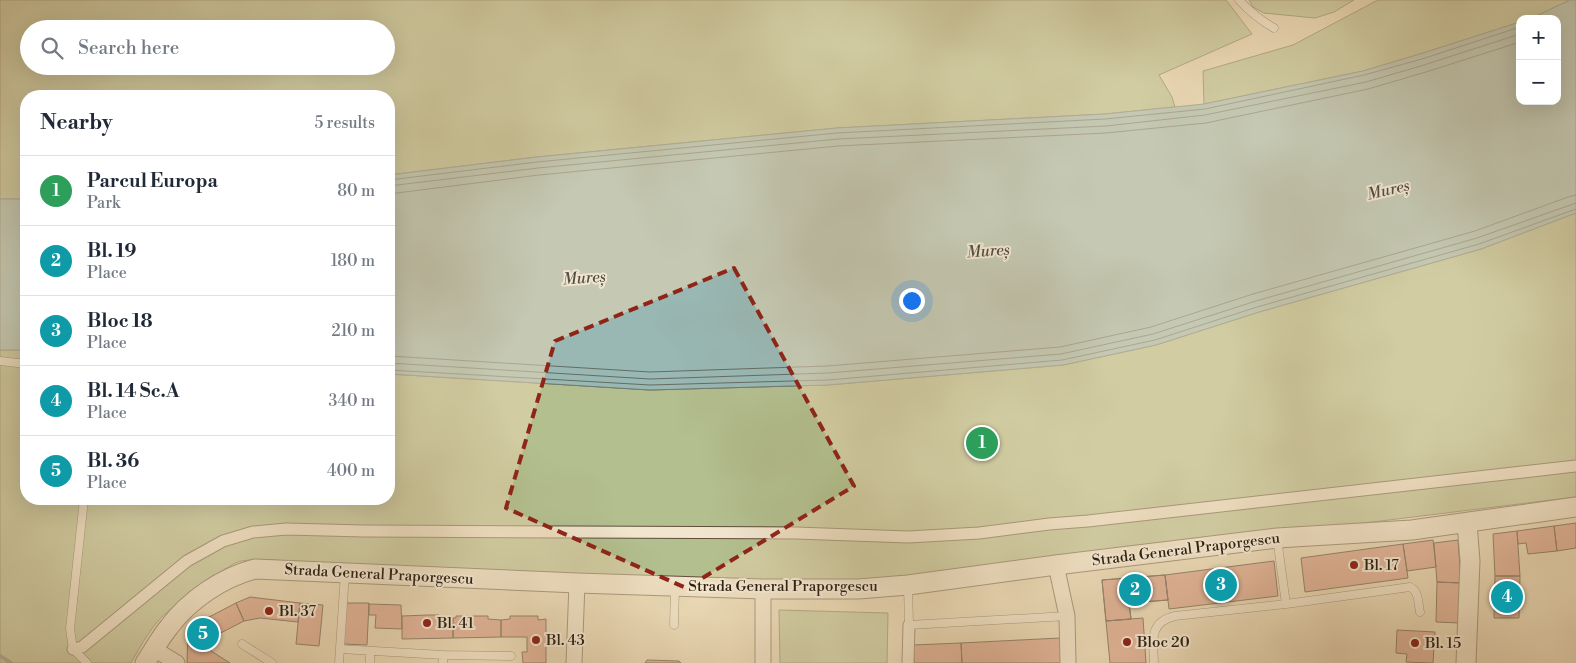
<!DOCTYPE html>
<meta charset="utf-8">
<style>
body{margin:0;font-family:"Libre Bodoni",serif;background:#f6f6f7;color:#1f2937}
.controls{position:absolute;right:15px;top:15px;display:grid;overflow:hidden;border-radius:10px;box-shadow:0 5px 20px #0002}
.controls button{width:45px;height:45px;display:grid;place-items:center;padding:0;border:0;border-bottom:1px solid #e0e1e3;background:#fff;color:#1f2937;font:25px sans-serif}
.you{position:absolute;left:911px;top:300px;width:18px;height:18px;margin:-12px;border:4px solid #fff;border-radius:50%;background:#1a73e8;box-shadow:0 0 0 8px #1a73e833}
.badge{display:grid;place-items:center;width:32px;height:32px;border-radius:50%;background:#7c3aed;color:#fff;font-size:16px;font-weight:700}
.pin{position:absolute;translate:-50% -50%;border:2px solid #fff;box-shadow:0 1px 5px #0006}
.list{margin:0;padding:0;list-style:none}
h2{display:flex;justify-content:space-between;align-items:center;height:65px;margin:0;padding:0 20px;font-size:21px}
h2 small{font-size:16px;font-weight:400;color:#747a83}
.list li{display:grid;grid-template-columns:32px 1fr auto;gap:15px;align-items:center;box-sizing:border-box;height:70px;padding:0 20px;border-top:1px solid #e0e1e3}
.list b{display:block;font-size:19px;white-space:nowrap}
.list p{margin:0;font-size:16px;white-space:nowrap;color:#747a83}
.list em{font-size:16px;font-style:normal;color:#747a83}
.icon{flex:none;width:28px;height:28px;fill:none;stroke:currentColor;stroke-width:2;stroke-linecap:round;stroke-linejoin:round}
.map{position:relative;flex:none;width:1576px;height:663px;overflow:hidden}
.search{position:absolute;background:#fff;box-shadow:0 5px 20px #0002;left:20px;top:20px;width:375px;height:55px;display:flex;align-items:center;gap:12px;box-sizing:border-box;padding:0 18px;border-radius:28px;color:#747a83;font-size:19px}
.panel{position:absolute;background:#fff;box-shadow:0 5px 20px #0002;left:20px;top:90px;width:375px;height:415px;border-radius:20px}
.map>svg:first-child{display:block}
.green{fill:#b3bf8f;stroke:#727050;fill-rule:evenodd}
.water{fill:#99b8b4;stroke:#6f7b73}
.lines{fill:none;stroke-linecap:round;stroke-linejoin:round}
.shore{stroke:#646c63;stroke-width:1}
.stream{stroke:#6f7b73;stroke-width:4}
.building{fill:#d58b76;stroke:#302012}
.service-casing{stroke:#5e4e3a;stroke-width:9}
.pedestrian-casing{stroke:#5e4e3a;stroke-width:13}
.minor-casing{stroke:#5e4e3a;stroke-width:17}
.tertiary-casing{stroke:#5e4e3a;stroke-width:21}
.service{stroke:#f1e5ce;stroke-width:8}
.pedestrian{stroke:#f1e5ce;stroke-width:11}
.minor{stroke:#f1e5ce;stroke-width:15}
.tertiary{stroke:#f1e5ce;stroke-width:19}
.marked{fill:none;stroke:#8f2418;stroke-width:4;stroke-dasharray:10 6;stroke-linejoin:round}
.poi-dot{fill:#8f2418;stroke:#f1e5ce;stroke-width:2}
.labels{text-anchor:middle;stroke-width:4;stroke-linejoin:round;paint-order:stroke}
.street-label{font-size:15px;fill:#302012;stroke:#f1e5ce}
.poi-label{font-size:15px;fill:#302012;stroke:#f1e5ce;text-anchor:start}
.water-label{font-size:16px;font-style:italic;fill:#504e43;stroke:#f1e5ce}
</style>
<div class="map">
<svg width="1576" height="663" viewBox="0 0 1576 663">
<rect width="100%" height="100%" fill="#e9d7b3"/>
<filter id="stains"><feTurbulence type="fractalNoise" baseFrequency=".004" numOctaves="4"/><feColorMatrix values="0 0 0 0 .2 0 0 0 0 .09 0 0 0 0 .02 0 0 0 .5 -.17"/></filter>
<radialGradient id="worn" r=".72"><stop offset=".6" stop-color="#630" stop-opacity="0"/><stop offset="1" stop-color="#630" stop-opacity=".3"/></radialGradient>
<path class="green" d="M0,0H1226L1252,34L1159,75L1172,97L1175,107L1105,114L837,128L537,157L389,175V96H26V199H0ZM29,29H386V66H29Z
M1249,0H1354L1334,12L1315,18L1264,13L1253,7Z
M1378,0H1570L1530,19H1520V22L1420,54L1363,71L1204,104L1203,71L1293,45Z
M1576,213V497L892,581L845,585L325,565C302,563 263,557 241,561C228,563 167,610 158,621C147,634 139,649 131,663H0V350H26V499H389V374L650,390L828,385L1063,365L1156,345L1259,312L1481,249Z
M779,610L888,613L887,663H780Z"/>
<path class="water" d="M1570,0H1576V213L1481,249L1259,312L1156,345L1063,365L828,385L650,390L389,374V175L537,157L837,128L1105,114L1204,104L1363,71L1420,54L1520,22V101H1557V19H1530Z
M0,199H26V350H0Z"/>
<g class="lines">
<path class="shore" d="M389,180L537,162L837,133L1105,119L1205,109L1364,75L1422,59L1520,27
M389,186L538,168L838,139L1106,126L1205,115L1366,82L1424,65L1520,34
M389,194L539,175L838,146L1106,133L1206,123L1368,89L1426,72L1520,42
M389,356L650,372L827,366L1060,347L1151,327L1253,294L1475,231L1568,197L1576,195
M389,363L650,379L828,373L1061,354L1153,334L1256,301L1477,238L1576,203
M389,370L650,385L828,380L1062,360L1155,340L1257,307L1479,244L1576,209"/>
<path class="stream" d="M0,656L11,663"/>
</g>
<path class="building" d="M1576,523V548L1557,551L1554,526Z
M1554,526L1557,551L1528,554L1526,543L1518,544L1517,531Z
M1517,531L1520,576H1495L1493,534Z
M1433,540L1436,567L1407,571L1403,544Z
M1458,540L1461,583L1437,582L1434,543Z
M1403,544L1408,578L1305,592L1301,558Z
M1274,561L1278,596L1169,609L1165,575Z
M1165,575L1168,600L1129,603L1131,619L1106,621L1102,580Z
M1165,575L1168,600L1129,603L1131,619L1106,621L1102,580Z
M1495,576H1520L1519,618H1494Z
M1437,582L1461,583L1460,623L1436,622Z
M250,597L300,603L298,622L260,618L244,621L236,603Z
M236,603L244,621L205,641L211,651L230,663H187L188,628Z
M300,603L323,605L319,646L296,644Z
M345,603H369L367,645L343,644Z
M369,604L401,605L402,629L375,628L376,615H369Z
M428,615H439V618H453V638L402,639V616Z
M456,616H488V619L501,620V637L453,638V618H456Z
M510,616H538V620L546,619V663H523L522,652H527V637H501V620L510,619Z
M1143,618L1146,663H1110L1106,621Z
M1397,630L1435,632L1433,663L1406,662L1407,654L1396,653Z
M1060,638L1061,663H962L961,643Z
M961,643L962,663H914L913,645Z
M647,660L679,661L681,663H645Z"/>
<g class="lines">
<g class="service-casing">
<path id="service" d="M1239,0C1250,12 1260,20 1274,28
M0,361L26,364
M84,499L70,629L73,649L87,663
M1277,538L1286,604
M908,585L909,625L1067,616
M674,625L675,587
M242,644L272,663
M340,649L443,655V663
M443,655L511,656
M339,663L345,573
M370,663V652
M1154,663C1153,640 1149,622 1175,616L1286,604L1410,587C1419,591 1418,603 1420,612"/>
</g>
<g class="pedestrian-casing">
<path id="pedestrian" d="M73,649L82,647L187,561L223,541L253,532L286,529L365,531L796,533L908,537L979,533L1049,524L1088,521L1576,466
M908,663L909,625"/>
</g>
<g class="minor-casing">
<path id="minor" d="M1056,565L1067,616L1068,663
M154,649L177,663
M574,663L577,583
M763,663V589"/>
</g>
<g class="tertiary-casing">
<path id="tertiary" d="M145,663C153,651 160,638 169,627C190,599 222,578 255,569L577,583L763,589H858L908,585L1056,565L1277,538L1412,530L1576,507
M1466,663L1470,561L1467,523"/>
</g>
<use href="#service" class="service"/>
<use href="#pedestrian" class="pedestrian"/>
<use href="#minor" class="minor"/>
<use href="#tertiary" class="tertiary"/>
</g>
<path d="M0 0H1576V663H0ZM734,268L854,486L686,588L506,508L555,341Z" fill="#e9d7b3" fill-opacity=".55" fill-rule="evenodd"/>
<path class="marked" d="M734,268L854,486L686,588L506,508L555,341Z"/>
<g class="poi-dot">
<circle cx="1354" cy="565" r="5"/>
<circle cx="269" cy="611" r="5"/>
<circle cx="427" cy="623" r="5"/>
<circle cx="536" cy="640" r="5"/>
<circle cx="1127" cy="642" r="5"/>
<circle cx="1415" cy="643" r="5"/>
</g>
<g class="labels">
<g class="street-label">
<text transform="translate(1186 549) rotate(-7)" y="5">Strada General Praporgescu</text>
<text transform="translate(379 574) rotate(3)" y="5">Strada General Praporgescu</text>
<text x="783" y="591">Strada General Praporgescu</text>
</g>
<g class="poi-label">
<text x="1364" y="570">Bl. 17</text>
<text x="279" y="616">Bl. 37</text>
<text x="437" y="628">Bl. 41</text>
<text x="546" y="645">Bl. 43</text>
<text x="1137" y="647">Bloc 20</text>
<text x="1425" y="648">Bl. 15</text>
</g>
<g class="water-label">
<text transform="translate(1388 189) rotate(-13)" y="6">Mureș</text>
<text transform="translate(988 250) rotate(-4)" y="6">Mureș</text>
<text transform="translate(584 277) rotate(-4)" y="6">Mureș</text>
</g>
</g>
<rect width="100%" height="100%" filter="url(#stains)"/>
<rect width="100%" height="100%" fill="url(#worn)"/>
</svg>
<div class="controls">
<button>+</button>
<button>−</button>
</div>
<div class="you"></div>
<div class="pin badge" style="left:982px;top:443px;background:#2e9e5b">1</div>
<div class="pin badge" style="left:1135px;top:590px;background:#0f9aa8">2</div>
<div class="pin badge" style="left:1221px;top:585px;background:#0f9aa8">3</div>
<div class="pin badge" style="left:1507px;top:597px;background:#0f9aa8">4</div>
<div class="pin badge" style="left:203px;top:634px;background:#0f9aa8">5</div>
<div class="search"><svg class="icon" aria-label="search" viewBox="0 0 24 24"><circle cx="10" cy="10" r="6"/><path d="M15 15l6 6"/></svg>Search here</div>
<section class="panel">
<h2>Nearby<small>5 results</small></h2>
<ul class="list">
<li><span class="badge" style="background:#2e9e5b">1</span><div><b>Parcul Europa</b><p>Park</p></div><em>80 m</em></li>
<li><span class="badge" style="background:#0f9aa8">2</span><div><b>Bl. 19</b><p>Place</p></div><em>180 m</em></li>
<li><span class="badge" style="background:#0f9aa8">3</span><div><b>Bloc 18</b><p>Place</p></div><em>210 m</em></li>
<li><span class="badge" style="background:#0f9aa8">4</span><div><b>Bl. 14 Sc.A</b><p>Place</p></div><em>340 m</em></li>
<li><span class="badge" style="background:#0f9aa8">5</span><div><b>Bl. 36</b><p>Place</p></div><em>400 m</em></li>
</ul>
</section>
</div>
